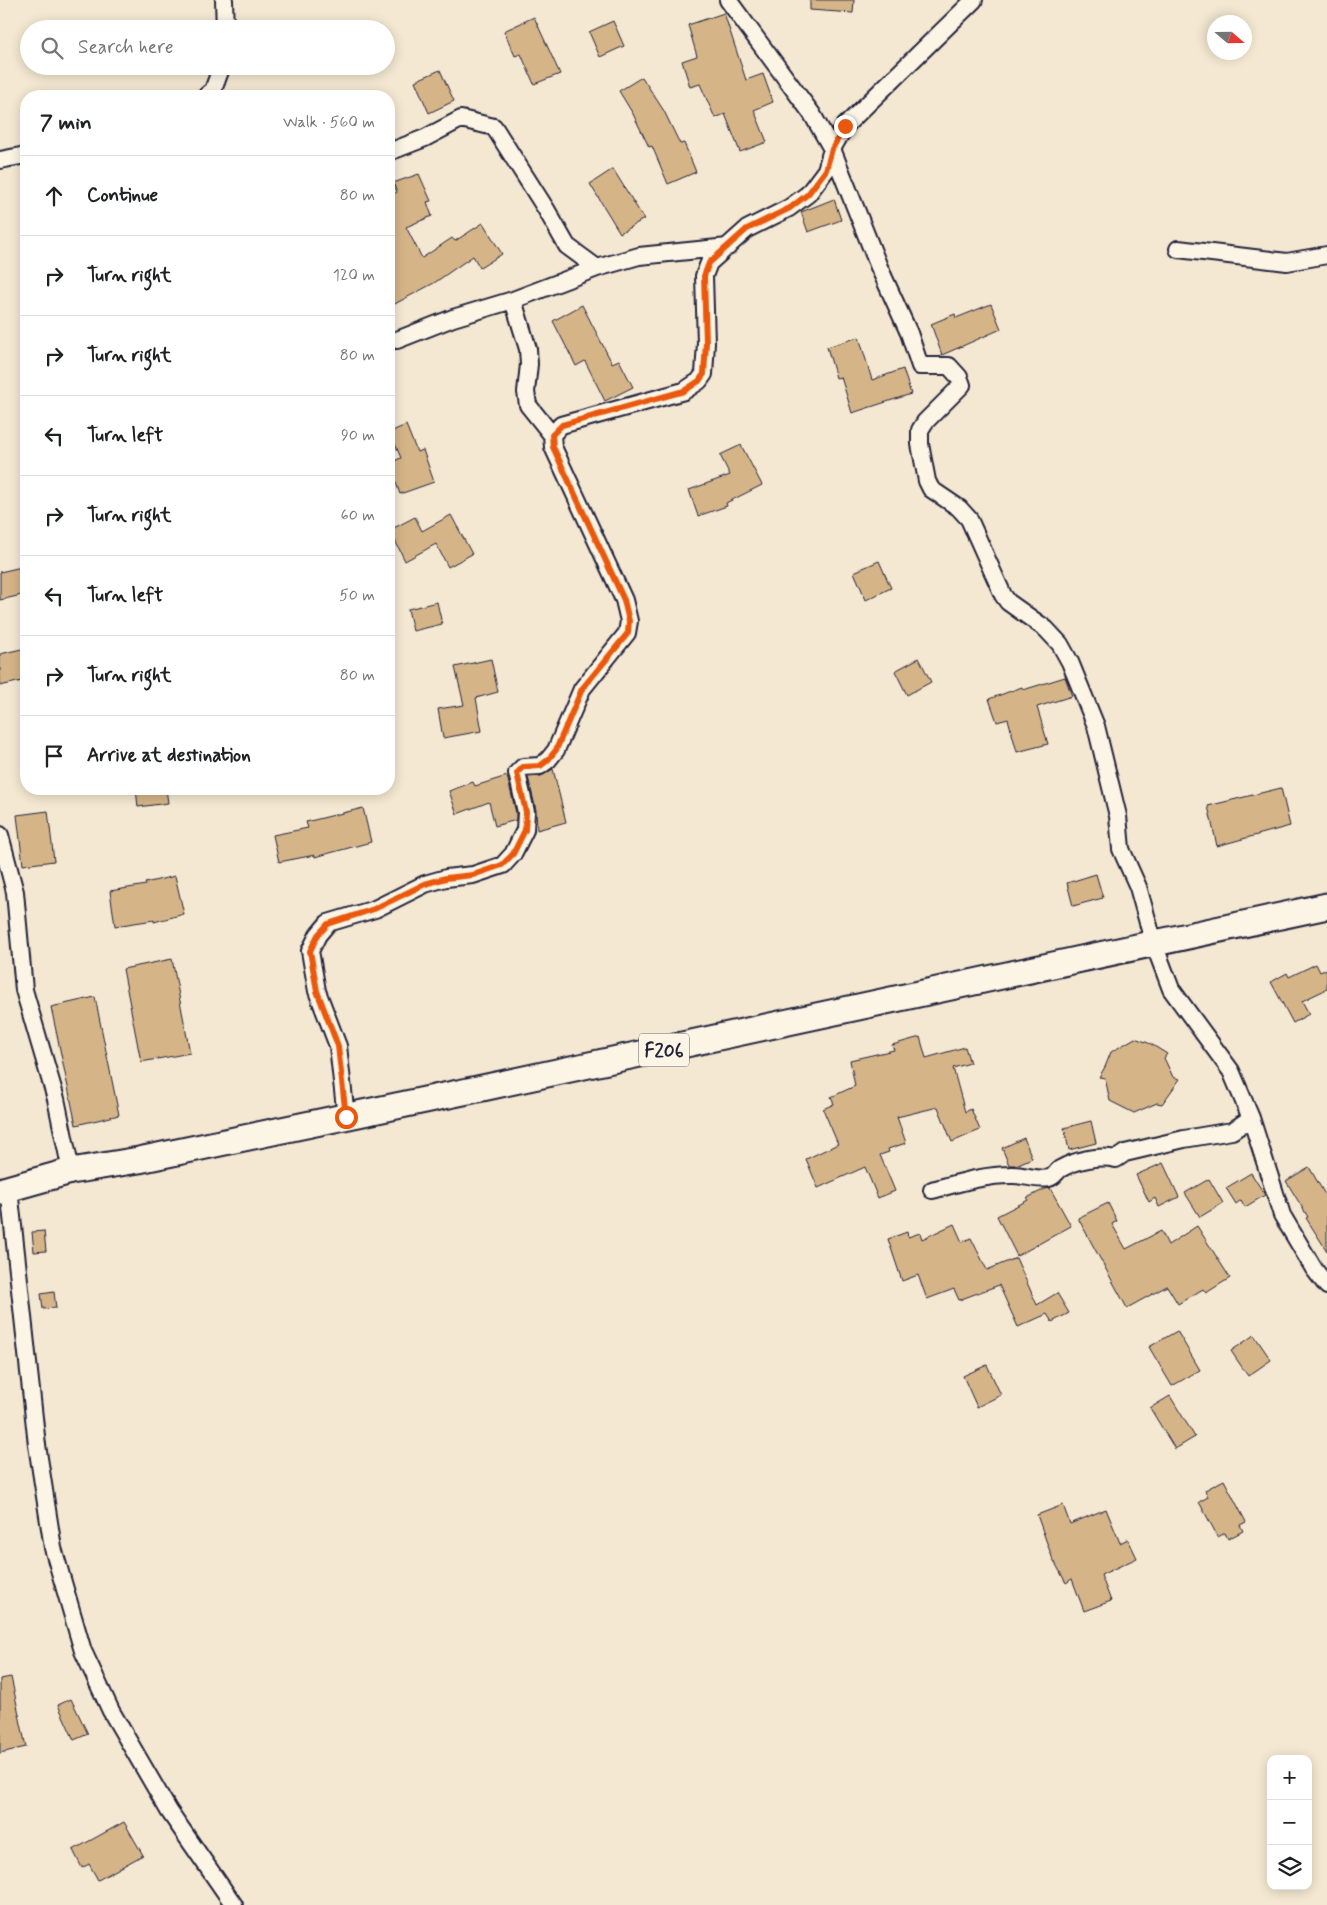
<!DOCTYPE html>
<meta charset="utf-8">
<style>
body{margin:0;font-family:Mynerve,sans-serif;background:#f2f2f2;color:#202124}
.controls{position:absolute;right:15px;bottom:15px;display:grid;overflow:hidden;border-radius:10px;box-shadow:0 2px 12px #0003}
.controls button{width:45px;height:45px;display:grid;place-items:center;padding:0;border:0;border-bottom:1px solid #e0e0e0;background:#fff;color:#202124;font:25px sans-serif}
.compass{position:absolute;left:1207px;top:15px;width:45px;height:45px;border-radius:50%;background:#fff;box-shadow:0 2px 12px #0003;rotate:110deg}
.stop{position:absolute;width:15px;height:15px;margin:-11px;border:4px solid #ea580c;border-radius:50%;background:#fff}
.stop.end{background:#ea580c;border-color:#fff;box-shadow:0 1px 5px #0008}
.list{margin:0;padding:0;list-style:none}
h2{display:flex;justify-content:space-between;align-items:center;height:65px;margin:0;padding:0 20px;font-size:21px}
h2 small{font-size:16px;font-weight:400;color:#757577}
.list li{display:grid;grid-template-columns:32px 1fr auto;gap:15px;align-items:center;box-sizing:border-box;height:80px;padding:0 20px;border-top:1px solid #e0e0e0}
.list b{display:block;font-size:19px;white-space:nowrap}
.list em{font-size:16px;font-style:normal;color:#757577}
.icon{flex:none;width:28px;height:28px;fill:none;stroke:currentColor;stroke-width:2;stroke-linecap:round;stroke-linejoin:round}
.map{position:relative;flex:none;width:1327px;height:1905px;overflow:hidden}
.search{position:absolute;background:#fff;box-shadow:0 2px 12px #0003;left:20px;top:20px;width:375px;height:55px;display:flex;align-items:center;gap:12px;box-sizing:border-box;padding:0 18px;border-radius:28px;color:#757577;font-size:19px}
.panel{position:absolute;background:#fff;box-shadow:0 2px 12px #0003;left:20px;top:90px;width:375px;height:705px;border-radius:20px}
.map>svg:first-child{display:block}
.building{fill:#d5b488;stroke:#22223b}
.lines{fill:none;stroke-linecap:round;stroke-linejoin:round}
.street-casing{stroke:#22223b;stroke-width:20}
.primary-casing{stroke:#22223b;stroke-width:29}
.street{stroke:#fcf5e5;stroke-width:16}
.primary{stroke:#fcf5e5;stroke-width:25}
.route{stroke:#ea580c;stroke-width:6}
.labels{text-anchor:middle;stroke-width:4.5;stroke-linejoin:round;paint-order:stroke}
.shield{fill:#fcf5e5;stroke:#63616e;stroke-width:1}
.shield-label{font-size:19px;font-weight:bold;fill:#22223b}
</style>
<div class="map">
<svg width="1327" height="1905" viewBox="0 0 1327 1905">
<rect width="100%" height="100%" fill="#f4e8d2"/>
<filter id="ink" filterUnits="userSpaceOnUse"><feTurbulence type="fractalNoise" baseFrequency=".02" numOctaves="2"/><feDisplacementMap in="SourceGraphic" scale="10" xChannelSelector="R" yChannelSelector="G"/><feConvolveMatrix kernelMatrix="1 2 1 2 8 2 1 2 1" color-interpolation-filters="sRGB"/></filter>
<g filter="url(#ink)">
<path class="building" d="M810,0H854L853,13L810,10Z
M724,13L746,80L763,74L773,102L754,110L767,142L740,152L725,114L715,118L700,84L690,87L682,61L697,56L688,25Z
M534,17L560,74L534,84L521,54L515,56L504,31Z
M613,21L624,46L600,57L589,32Z
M440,70L454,101L429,113L415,81Z
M642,77L664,111L680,144L684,143L696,172L668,184L652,146L649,147L633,114L619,91Z
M613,169L644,219L620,233L590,184Z
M419,174L431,201L427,202L432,216L406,227L422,258L452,238L455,241L483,223L502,254L480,268L473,256L434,283L389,307V197L397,192L393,183Z
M834,199L841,220L808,232L801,212Z
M991,304L1001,329L942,355L931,324L955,314L956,318Z
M582,305L612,363L619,360L633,387L605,401L585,361L576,366L553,321Z
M859,337L872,380L903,369L911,394L852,413L841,377L836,378L827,347Z
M406,425L417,452L423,450L434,482L400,494L389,463L401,458L390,432Z
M741,445L762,485L726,503L727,506L698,516L689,490L730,475L720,455Z
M451,515L472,554L448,567L436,544L405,561L390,530L415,517L422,531Z
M879,561L891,588L866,600L854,572Z
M26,566V594L0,600V572Z
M437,602L442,624L413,631L408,609Z
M26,648V680L0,686V654Z
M919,658L931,682L907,695L895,671Z
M491,659L498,692L476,698L482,731L443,738L438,709L464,705L455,667Z
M1065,677L1072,696L1037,707L1048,744L1017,752L1008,719L997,722L989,699L1022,687L1023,690Z
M553,769L566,822L537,830L536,810L528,777L541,776Z
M507,776L516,813V820L495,826L489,802L457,814L449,791L473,782L475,786Z
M1281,788L1290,826L1217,846L1208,806Z
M136,789H166L168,803L138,807Z
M363,808L371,842L315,857V855L279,862L273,835L308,828L306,822Z
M48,811L54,861L23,865L17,815Z
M1096,874L1103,898L1073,906L1067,883Z
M175,876L184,914L154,922V920L115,926L110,891L146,885L145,883Z
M172,959L190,1053L141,1062L123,969Z
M1316,964L1320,972L1327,969V989L1302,1001L1309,1014L1293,1023L1271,982L1287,973L1289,977Z
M95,997L119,1115L76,1125L51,1007Z
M920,1037L926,1058L965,1047L970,1063L953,1068L965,1112L971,1109L980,1130L952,1142L938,1107L897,1117L906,1143L888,1149L889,1152L880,1155L895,1191L878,1198L865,1167L818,1188L806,1159L838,1144L823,1109L834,1104L831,1097L855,1086L850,1060L894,1050L892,1045Z
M1135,1038L1151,1044L1167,1054L1164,1058L1173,1077L1180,1079L1162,1104L1157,1103L1134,1113L1110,1101L1105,1078L1099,1077L1105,1067L1111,1052Z
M1091,1121L1096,1143L1069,1150L1064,1128Z
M1024,1138L1032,1158L1016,1165H1009L1002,1148Z
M1163,1163L1179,1197L1159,1207L1155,1198L1149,1202L1136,1175Z
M1309,1167L1327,1198V1251L1306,1218L1308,1217L1286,1181Z
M1251,1173L1265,1195L1245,1207L1241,1200L1236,1204L1226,1188Z
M1209,1179L1223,1203L1200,1217L1185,1193Z
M1050,1188L1071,1226L1017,1256L997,1216L1028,1200L1027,1198L1045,1189Z
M1108,1203L1117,1221L1112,1224L1126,1249L1161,1231L1168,1245L1197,1226L1230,1278L1206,1293L1203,1289L1178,1304L1167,1286L1127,1308L1078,1218Z
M954,1224L962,1242L971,1238L987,1270L1016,1258L1037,1305L1057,1293L1069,1313L1052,1322L1047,1314L1018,1327L999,1285L959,1300L954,1289L927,1299L918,1275L902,1281L888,1239L907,1232L908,1237L920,1233L922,1239Z
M44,1231L46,1251L34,1252L32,1232Z
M54,1292L56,1308L43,1309L41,1294Z
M1177,1331L1200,1370L1172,1386L1149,1347Z
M1254,1335L1271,1360L1248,1376L1231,1351Z
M987,1365L1001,1395L977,1407L963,1376Z
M1170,1396L1195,1437L1175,1449L1150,1408Z
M1224,1480L1246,1522L1240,1525L1243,1531L1228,1539L1225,1533L1218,1537L1199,1502L1208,1497L1205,1490Z
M1063,1505L1070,1524L1106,1509L1120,1543L1128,1539L1137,1558L1101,1575L1111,1601L1084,1611L1072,1579L1066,1583L1052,1557L1037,1515Z
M11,1677L26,1747L0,1753V1679Z
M71,1699L88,1734L74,1740L58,1705Z
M124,1822L143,1855L98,1880L89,1864L82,1868L73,1850Z"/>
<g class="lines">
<g class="street-casing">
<path id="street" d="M224,0L225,29
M728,0L812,114L832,149L879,267L909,333L920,366H949L959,377L962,385L925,422L920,430V444L927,481L931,489L959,508L969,519L1003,595L1008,602L1046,629L1060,644L1070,662L1096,726L1118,816L1121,849L1138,887L1154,944L1171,989L1231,1071L1251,1118L1282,1215L1314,1269L1327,1286
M206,96L213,90L222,66
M389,152L425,138L461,119L494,127L546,209L567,246L597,268L639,256L728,247
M0,160L26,155
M1178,249L1287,262L1327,255
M397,340L453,318L513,300
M552,435L561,425L684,391L699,381L704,374L706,343L704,276L709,263L747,229L789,208L808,194L826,170L832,149L845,126L974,0
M0,835L15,892L24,990L56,1099L71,1171
M346,1117L338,1046L317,991L310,951L318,935L328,923L375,909L425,884L446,878L473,875L503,865L513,854L525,830L526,812L517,773L523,767L540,766L548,760L556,750L582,689L627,633L629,621L624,600L553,447L552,435L528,405L526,392L529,364L528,349L513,300L597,268
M9,1189L37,1445L53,1548L83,1651L111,1711L169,1811L234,1905
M932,1190C959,1183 984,1175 1011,1175C1023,1174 1037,1181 1049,1178C1054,1177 1056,1172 1060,1169C1076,1160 1099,1155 1116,1159L1125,1153L1184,1139L1232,1131L1251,1118"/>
</g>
<g class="primary-casing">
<path id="primary" d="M0,1191L71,1171L139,1160L487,1087L1327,906"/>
</g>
<use href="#street" class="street"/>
<use href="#primary" class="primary"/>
</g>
</g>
<g class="lines" filter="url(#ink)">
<path class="route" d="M346,1117L338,1046L317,991L310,951L318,935L328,924L374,909L425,884L446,878L473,875L502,865L513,854L525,830L526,812L517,773L523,767L540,766L548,760L556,750L582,689L628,633L629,621L624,600L553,447L552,435L562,425L684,391L699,381L704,374L706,343L704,276L709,263L747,229L790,208L808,194L826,170L832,149L845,126"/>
</g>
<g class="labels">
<rect class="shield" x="639" y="1033.5" width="50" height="33" rx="4"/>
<g class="shield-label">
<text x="664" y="1057">F206</text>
</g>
</g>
</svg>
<div class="controls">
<button>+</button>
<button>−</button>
<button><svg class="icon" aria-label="layers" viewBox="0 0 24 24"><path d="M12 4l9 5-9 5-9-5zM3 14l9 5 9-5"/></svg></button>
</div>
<svg class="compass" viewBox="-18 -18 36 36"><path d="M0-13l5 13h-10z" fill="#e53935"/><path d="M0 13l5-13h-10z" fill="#757577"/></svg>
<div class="stop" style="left:346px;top:1117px"></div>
<div class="stop end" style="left:845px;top:126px"></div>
<div class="search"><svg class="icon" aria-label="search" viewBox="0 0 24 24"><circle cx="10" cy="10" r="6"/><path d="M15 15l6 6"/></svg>Search here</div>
<section class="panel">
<h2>7 min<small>Walk · 560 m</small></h2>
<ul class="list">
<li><svg class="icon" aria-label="ahead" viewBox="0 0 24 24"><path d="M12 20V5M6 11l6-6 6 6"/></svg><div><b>Continue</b></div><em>80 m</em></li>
<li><svg class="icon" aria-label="right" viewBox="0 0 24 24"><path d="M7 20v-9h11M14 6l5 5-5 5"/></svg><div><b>Turn right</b></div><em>120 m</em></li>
<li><svg class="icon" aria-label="right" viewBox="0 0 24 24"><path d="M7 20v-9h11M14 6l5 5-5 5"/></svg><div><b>Turn right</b></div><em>80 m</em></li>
<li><svg class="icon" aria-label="left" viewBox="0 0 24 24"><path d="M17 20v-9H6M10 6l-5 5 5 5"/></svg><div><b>Turn left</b></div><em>90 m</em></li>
<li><svg class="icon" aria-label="right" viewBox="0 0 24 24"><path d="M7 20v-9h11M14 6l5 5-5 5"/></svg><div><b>Turn right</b></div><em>60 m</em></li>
<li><svg class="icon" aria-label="left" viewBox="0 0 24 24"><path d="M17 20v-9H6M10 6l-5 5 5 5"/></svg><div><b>Turn left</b></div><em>50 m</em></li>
<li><svg class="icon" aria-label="right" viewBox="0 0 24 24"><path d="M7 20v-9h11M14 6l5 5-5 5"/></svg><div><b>Turn right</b></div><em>80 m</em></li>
<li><svg class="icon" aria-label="arrive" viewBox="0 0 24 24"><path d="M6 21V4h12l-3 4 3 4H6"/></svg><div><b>Arrive at destination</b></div></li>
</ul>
</section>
</div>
